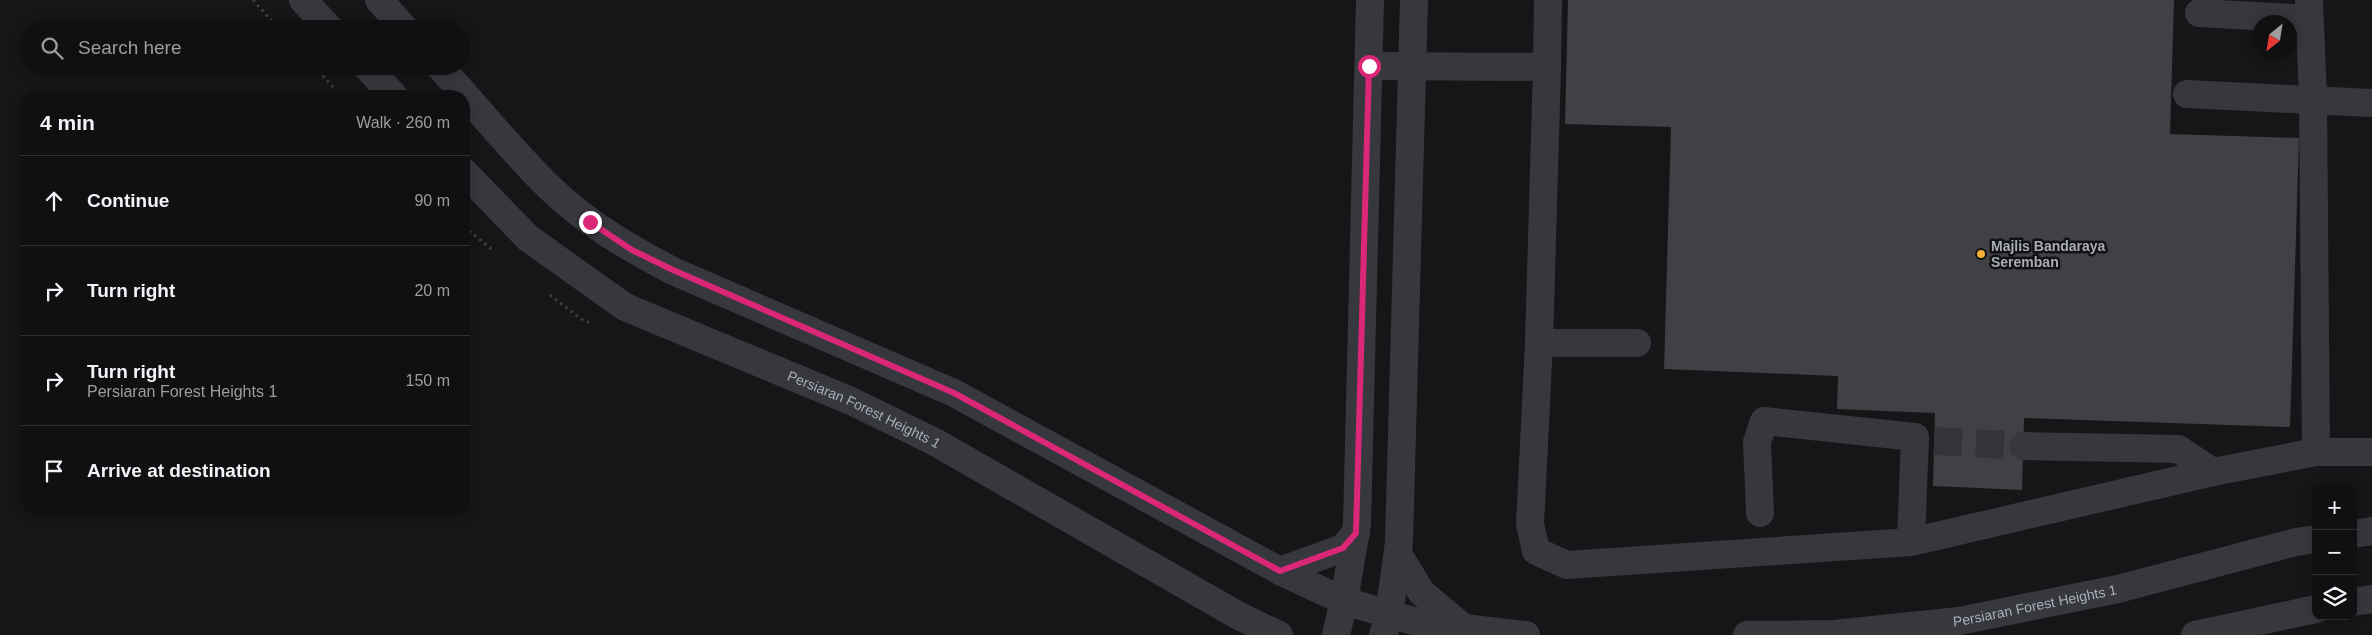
<!DOCTYPE html>
<meta charset="utf-8">
<style>
body{margin:0;font-family:Helvetica,sans-serif;background:#1e1e20;color:#f1f3f6}
.controls{position:absolute;right:15px;bottom:15px;display:grid;overflow:hidden;border-radius:10px;box-shadow:0 2px 12px #0003}
.controls button{width:45px;height:45px;display:grid;place-items:center;padding:0;border:0;border-bottom:1px solid #303032;background:#101012;color:#f1f3f6;font:25px sans-serif}
.compass{position:absolute;left:2252px;top:15px;width:45px;height:45px;border-radius:50%;background:#101012;box-shadow:0 2px 12px #0003;rotate:210deg}
.stop{position:absolute;width:15px;height:15px;margin:-11px;border:4px solid #db2777;border-radius:50%;background:#fff}
.stop.end{background:#db2777;border-color:#fff;box-shadow:0 1px 5px #0008}
.list{margin:0;padding:0;list-style:none}
h2{display:flex;justify-content:space-between;align-items:center;height:65px;margin:0;padding:0 20px;font-size:21px}
h2 small{font-size:16px;font-weight:400;color:#9c9d9f}
.list li{display:grid;grid-template-columns:32px 1fr auto;gap:15px;align-items:center;box-sizing:border-box;height:90px;padding:0 20px;border-top:1px solid #303032}
.list b{display:block;font-size:19px;white-space:nowrap}
.list p{margin:0;font-size:16px;white-space:nowrap;color:#9c9d9f}
.list em{font-size:16px;font-style:normal;color:#9c9d9f}
.icon{flex:none;width:28px;height:28px;fill:none;stroke:currentColor;stroke-width:2;stroke-linecap:round;stroke-linejoin:round}
.map{position:relative;flex:none;width:2372px;height:635px;overflow:hidden}
.search{position:absolute;background:#101012;box-shadow:0 2px 12px #0003;left:20px;top:20px;width:450px;height:55px;display:flex;align-items:center;gap:12px;box-sizing:border-box;padding:0 18px;border-radius:28px;color:#9c9d9f;font-size:19px}
.panel{position:absolute;background:#101012;box-shadow:0 2px 12px #0003;left:20px;top:90px;width:450px;height:425px;border-radius:20px}
.map>svg:first-child{display:block}
.building{fill:#404145}
.lines{fill:none;stroke-linecap:round;stroke-linejoin:round}
.minor-tunnel{stroke:#333438;stroke-width:28;stroke-dasharray:28 14;stroke-linecap:butt}
.path{stroke:#3d3f44;stroke-width:3;stroke-dasharray:2.5 4;stroke-linecap:butt}
.minor{stroke:#37383d;stroke-width:28}
.route{stroke:#db2777;stroke-width:6}
.poi-dot{fill:#f2b134;stroke:#111113;stroke-width:2}
.labels{text-anchor:middle;stroke-width:5;stroke-linejoin:round;paint-order:stroke}
.poi-label{font-size:14px;font-weight:bold;fill:#a8adb8;stroke:#111113;text-anchor:start}
.street-label{font-size:14px;fill:#a8adb8;stroke:#111113}
</style>
<div class="map">
<svg width="2372" height="635" viewBox="0 0 2372 635">
<rect width="100%" height="100%" fill="#161618"/>
<path class="building" d="M1568,0H2174L2170,134L2299,138L2290,427L2024,418L2022,490L1933,486L1935,413L1837,409L1838,376L1664,369L1671,127L1565,124Z"/>
<g class="lines">
<path class="minor-tunnel" d="M1934,441L2023,446"/>
<path class="path" d="M253,0L279,29
M314,66L341,96
M464,227L494,251
M550,295L581,319L590,323"/>
<g class="minor">
<path d="M303,0L330,29"/>
<path d="M379,0L405,29"/>
<path d="M2309,0L2313,98L2316,452"/>
<path d="M2199,13L2309,19"/>
<path d="M366,66L394,96"/>
<path d="M439,66C476,106 511,150 550,188C586,223 629,248 673,271L954,393L1280,571L1344,601L1420,623L1526,635"/>
<path d="M1369,66L1547,67L1539,343L1530,524L1536,551L1567,565L1911,542L2213,472L2316,452H2372"/>
<path d="M1547,67L1548,0"/>
<path d="M2187,94L2372,103"/>
<path id="s1" d="M464,172L528,238L625,307L851,401L935,442L1239,616L1279,635"/>
<path d="M1539,343H1637"/>
<path d="M2023,446L2178,449L2213,472"/>
<path d="M1760,513L1757,442L1764,421L1915,437L1911,542"/>
<path d="M2353,534L2372,531"/>
<path d="M1398,554L1422,593L1465,629"/>
<path d="M1280,571L1343,548L1356,533"/>
<path d="M2353,602L2372,599"/>
<path d="M1336,635L1344,601L1357,524L1370,0"/>
<path d="M1383,635L1389,615L1399,542L1414,0"/>
<path id="s2" d="M1747,635L1834,634L1959,621L2118,589L2296,542L2316,539"/>
<path d="M2195,635L2316,609"/>
</g>
</g>
<g class="lines">
<path class="route" d="M590,222L632,250L673,270L954,393L1280,571L1343,548L1356,533L1369,66"/>
</g>
<circle class="poi-dot" cx="1981" cy="254" r="5"/>
<g class="labels">
<g class="poi-label">
<text x="1991" y="251">Majlis Bandaraya<tspan x="1991" dy="16">Seremban</tspan></text>
</g>
<g class="street-label">
<text dy="5" stroke="none"><textPath href="#s1" startOffset="471">Persiaran Forest Heights 1</textPath></text>
<text dy="5" stroke="none"><textPath href="#s2" startOffset="290">Persiaran Forest Heights 1</textPath></text>
</g>
</g>
</svg>
<div class="controls">
<button>+</button>
<button>−</button>
<button><svg class="icon" aria-label="layers" viewBox="0 0 24 24"><path d="M12 4l9 5-9 5-9-5zM3 14l9 5 9-5"/></svg></button>
</div>
<svg class="compass" viewBox="-18 -18 36 36"><path d="M0-13l5 13h-10z" fill="#e53935"/><path d="M0 13l5-13h-10z" fill="#9c9d9f"/></svg>
<div class="stop" style="left:1369px;top:66px"></div>
<div class="stop end" style="left:590px;top:222px"></div>
<div class="search"><svg class="icon" aria-label="search" viewBox="0 0 24 24"><circle cx="10" cy="10" r="6"/><path d="M15 15l6 6"/></svg>Search here</div>
<section class="panel">
<h2>4 min<small>Walk · 260 m</small></h2>
<ul class="list">
<li><svg class="icon" aria-label="ahead" viewBox="0 0 24 24"><path d="M12 20V5M6 11l6-6 6 6"/></svg><div><b>Continue</b></div><em>90 m</em></li>
<li><svg class="icon" aria-label="right" viewBox="0 0 24 24"><path d="M7 20v-9h11M14 6l5 5-5 5"/></svg><div><b>Turn right</b></div><em>20 m</em></li>
<li><svg class="icon" aria-label="right" viewBox="0 0 24 24"><path d="M7 20v-9h11M14 6l5 5-5 5"/></svg><div><b>Turn right</b><p>Persiaran Forest Heights 1</p></div><em>150 m</em></li>
<li><svg class="icon" aria-label="arrive" viewBox="0 0 24 24"><path d="M6 21V4h12l-3 4 3 4H6"/></svg><div><b>Arrive at destination</b></div></li>
</ul>
</section>
</div>
